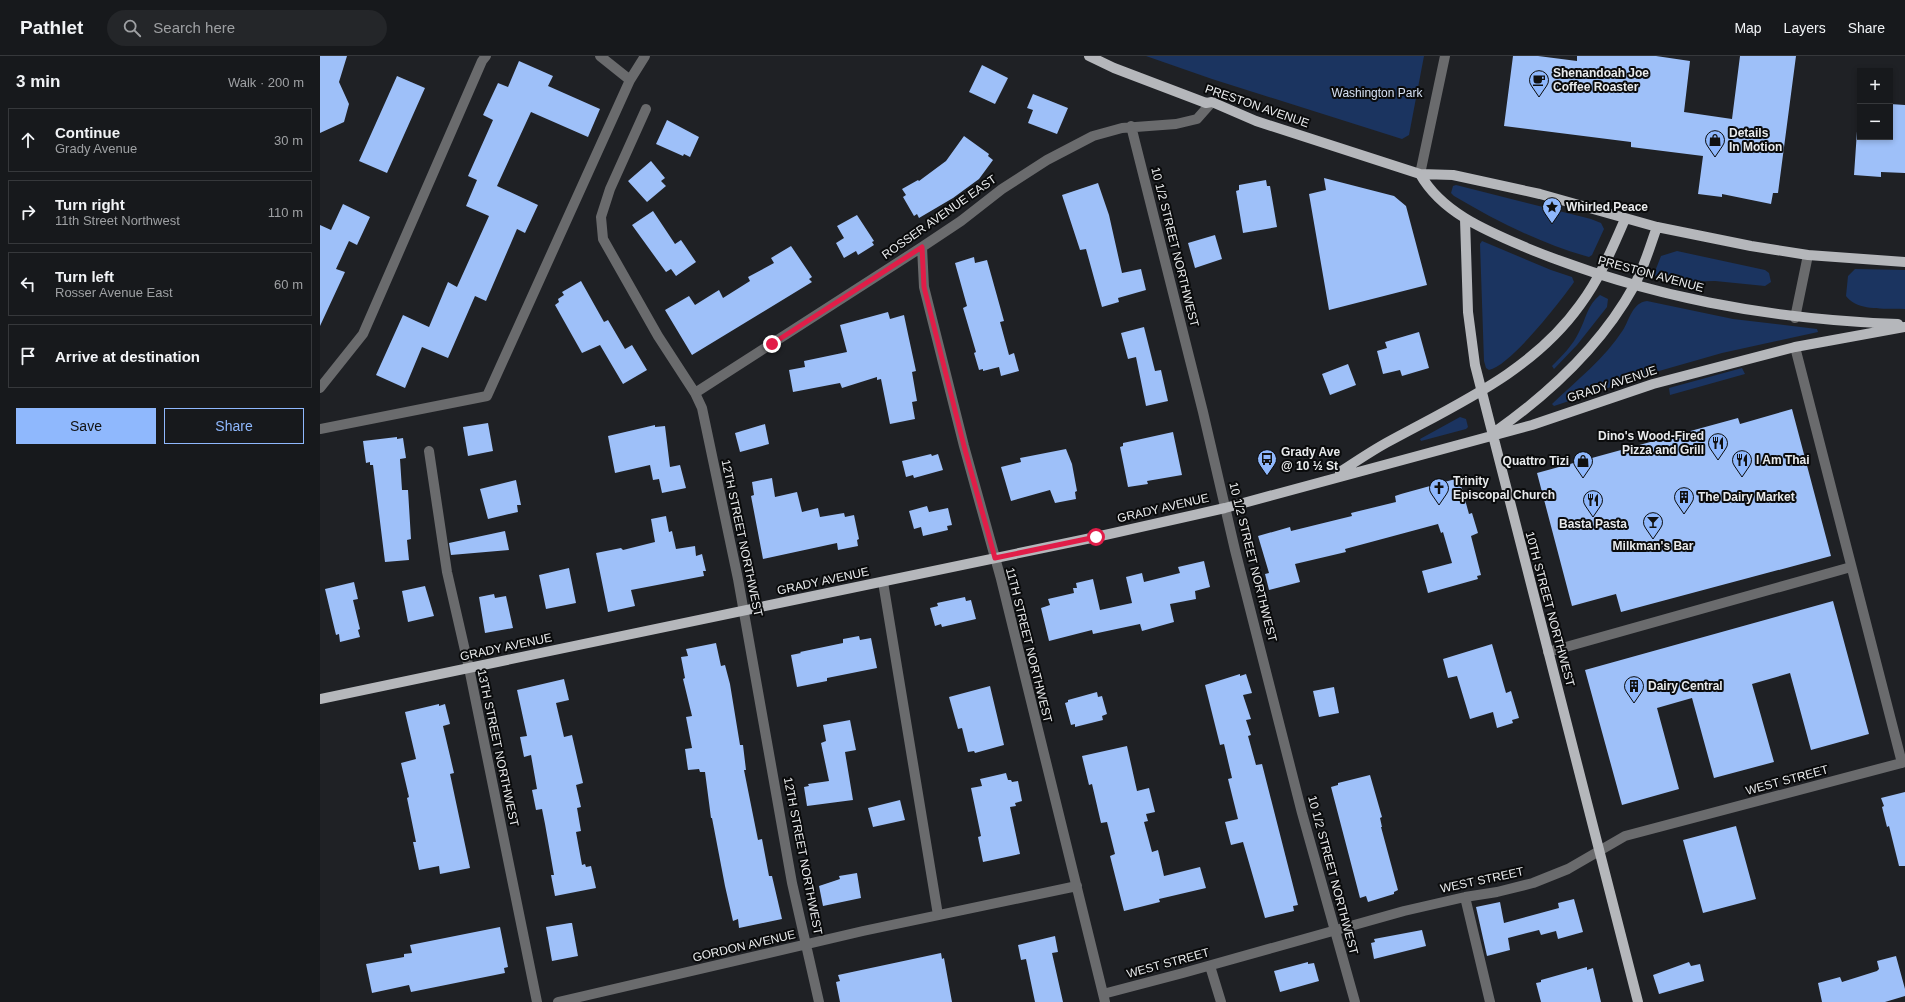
<!DOCTYPE html>
<meta charset="utf-8">
<style>
body{margin:0;font-family:Helvetica,sans-serif;background:#242629;color:#f1f3f6}
.controls{position:absolute;right:12px;top:12px;display:grid;overflow:hidden;border-radius:0px;box-shadow:0 2px 6px #0003}
.controls button{width:36px;height:36px;display:grid;place-items:center;padding:0;border:0;border-bottom:1px solid #36383b;background:#17191c;color:#f1f3f6;font:20px sans-serif}
.stop{position:absolute;width:12px;height:12px;margin:-9px;border:3px solid #e11d48;border-radius:50%;background:#fff}
.stop.end{background:#e11d48;border-color:#fff;box-shadow:0 1px 4px #0008}
.list{margin:0;padding:0;list-style:none}
h2{display:flex;justify-content:space-between;align-items:center;height:52px;margin:0;padding:0 16px;font-size:17px}
h2 small{font-size:13px;font-weight:400;color:#9ea0a3}
.list li{display:grid;grid-template-columns:26px 1fr auto;gap:12px;align-items:center;box-sizing:border-box;height:64px;margin:0 8px 8px;padding:0 8px;border:1px solid #36383b;border-radius:0px}
.list b{display:block;font-size:15px;white-space:nowrap}
.list p{margin:0;font-size:13px;white-space:nowrap;color:#9ea0a3}
.list em{font-size:13px;font-style:normal;color:#9ea0a3}
.actions{display:flex;gap:8px;padding:12px 16px}
.actions a{flex:1;padding:9px 0;border:1px solid #8fb8fd;border-radius:0px;text-align:center;font-size:14px;color:#8fb8fd}
.actions .main{background:#8fb8fd;color:#111}
.icon{flex:none;width:22px;height:22px;fill:none;stroke:currentColor;stroke-width:2;stroke-linecap:round;stroke-linejoin:round}
.map{position:relative;flex:none;width:1585px;height:946px;overflow:hidden}
header{display:flex;align-items:center;gap:24px;box-sizing:border-box;height:56px;padding:0 20px;background:#17191c;border-bottom:1px solid #36383b}
header strong{font-size:19px}
nav{display:flex;gap:22px;margin-inline-start:auto;font-size:14px}
.search{width:280px;height:36px;background:#242629;display:flex;align-items:center;gap:10px;box-sizing:border-box;padding:0 14px;border-radius:22px;color:#9ea0a3;font-size:15px}
main{display:flex}
aside{flex:1;background:#17191c}
.map>svg:first-child{display:block}
.green{fill:#1b3460}
.building{fill:#9ec0f9}
.lines{fill:none;stroke-linecap:round;stroke-linejoin:round}
.minor{stroke:#6a6b6d;stroke-width:10}
.major{stroke:#b5b7bb;stroke-width:10}
.route{stroke:#e11d48;stroke-width:5}
.labels{text-anchor:middle;stroke-width:4;stroke-linejoin:round;paint-order:stroke}
.poi-label{font-size:12px;font-weight:bold;fill:#e9ebed;stroke:#0a0b0c;text-anchor:start}
.park-label{font-size:12px;fill:#d6e1f4;stroke:#0a0b0c}
.street-label{font-size:12px;fill:#e9ebed;stroke:#0a0b0c}
</style>
<header>
<strong>Pathlet</strong>
<div class="search"><svg class="icon" aria-label="search" viewBox="0 0 24 24"><circle cx="10" cy="10" r="6"/><path d="M15 15l6 6"/></svg>Search here</div>
<nav><a>Map</a><a>Layers</a><a>Share</a></nav>
</header>
<main>
<aside>
<h2>3 min<small>Walk · 200 m</small></h2>
<ul class="list">
<li><svg class="icon" aria-label="ahead" viewBox="0 0 24 24"><path d="M12 20V5M6 11l6-6 6 6"/></svg><div><b>Continue</b><p>Grady Avenue</p></div><em>30 m</em></li>
<li><svg class="icon" aria-label="right" viewBox="0 0 24 24"><path d="M7 20v-9h11M14 6l5 5-5 5"/></svg><div><b>Turn right</b><p>11th Street Northwest</p></div><em>110 m</em></li>
<li><svg class="icon" aria-label="left" viewBox="0 0 24 24"><path d="M17 20v-9H6M10 6l-5 5 5 5"/></svg><div><b>Turn left</b><p>Rosser Avenue East</p></div><em>60 m</em></li>
<li><svg class="icon" aria-label="arrive" viewBox="0 0 24 24"><path d="M6 21V4h12l-3 4 3 4H6"/></svg><div><b>Arrive at destination</b></div></li>
</ul>
<div class="actions"><a class="main">Save</a><a>Share</a></div>
</aside>
<div class="map">
<svg width="1585" height="946" viewBox="0 0 1585 946">
<rect width="100%" height="100%" fill="#1f2125"/>
<path class="green" d="M826,0H1104L1089,79L1082,83L892,23Z
M1136,129L1271,163L1281,167L1284,173L1272,199L1269,201C1222,188 1176,165 1134,140L1131,137L1133,130Z
M1162,185L1231,214L1252,221L1254,226C1240,246 1191,309 1169,314L1166,312L1164,305L1160,188Z
M1357,195L1445,214L1449,217L1451,226L1445,230L1395,225L1355,226L1337,222L1334,218L1341,200Z
M1535,213L1585,214V253C1567,252 1538,256 1526,240L1528,220Z
M1280,239L1288,243L1287,251L1257,289L1234,313L1232,310C1242,300 1253,289 1259,276C1266,263 1267,249 1280,239Z
M1327,245L1413,263L1497,273L1498,276L1402,297L1339,315L1234,350L1232,348C1256,325 1285,302 1303,274C1310,263 1312,247 1327,245Z
M1422,312L1425,318L1350,339L1349,332Z
M1140,361L1146,363L1148,371L1146,373L1101,385L1100,383Z"/>
<path class="building" d="M0,0H27L19,26L29,48L24,66L0,77Z
M1193,0H1218L1257,5V0H1336L1370,5L1364,56L1412,63L1420,0H1476L1458,137H1453L1451,148L1402,138V141L1378,138L1383,100L1311,91V86L1184,70Z
M199,5L233,20L228,30L280,53L268,81L211,56L177,130L218,149L205,177L197,173L166,245L155,240L128,302L102,291L85,332L56,319L83,259L109,271L128,226L137,231L169,160L146,150L157,124L148,120L173,64L163,59L178,27L188,31Z
M662,9L688,22L675,48L649,36Z
M77,20L105,32L67,117L39,105Z
M713,38L748,52L737,78L708,67L713,54L707,52Z
M1539,46L1540,81H1570V48L1585,49V117L1561,116V121L1534,119Z
M347,64L379,81L370,101L364,98L363,100L336,88Z
M644,80L669,98L668,100L673,104L659,123L633,142L599,162L597,158L594,160L583,141L586,139L582,133L598,124L599,125L626,105Z
M331,105L345,122L341,125L346,130L327,146L308,125Z
M1004,122L1074,140L1086,150L1107,229L1009,254L989,138L1006,134Z
M946,124L947,130H950L957,171L923,177L916,135L919,134V129Z
M778,127L789,159L802,217L821,213L826,234L798,242L799,246L782,251L766,193L760,194L742,139Z
M23,148L50,161L37,189L29,185L16,213L25,216L0,270V169L11,174Z
M333,155L355,188L361,184L376,206L356,220L351,213L346,216L312,169Z
M537,159L554,185L552,186L554,189L538,199L536,195L524,202L516,187L524,182L517,170Z
M895,179L902,203L875,212L868,187Z
M471,190L492,221L489,223L492,226L372,299L345,254L369,240L375,249L399,234L403,242L430,225L428,221L454,207L451,202Z
M654,201L655,207L667,204L684,265L680,266L689,299L694,297L699,315L681,320L679,311L663,315V313L659,314L654,297L656,296L643,252L647,250L635,207Z
M261,225L284,266L288,264L305,293L312,289L327,314L303,328L280,289L262,297L235,249L239,246L238,243L244,239L242,236Z
M568,256L570,263L584,259L588,278L596,315L592,316L597,345L592,346L595,363L570,368L561,323L557,324V321L522,332L520,327L473,336L469,314L485,311L484,305L527,296L520,269Z
M824,271L835,315L841,314L848,345L826,350L816,301L808,303L801,277Z
M1099,276L1109,312L1082,320L1080,314L1063,318L1057,295L1067,292L1065,286Z
M1028,308L1036,329L1010,339L1002,318Z
M1472,353L1511,500L1301,556L1296,538L1252,550L1217,417L1418,362L1420,368Z
M168,367L173,395L148,400L143,371Z
M445,368L449,388L420,396L415,377Z
M335,369V371L345,370L350,411L360,409L366,432L342,437L339,423L333,424L330,409L295,417L288,380Z
M853,376L862,419L827,425L828,428L808,431L800,391L803,390V387Z
M77,381V383L83,382L86,402L80,403L82,434H88L91,483L87,484L89,504L65,506L53,409H50V406L46,407L43,385Z
M746,393L752,408L757,435L755,436L756,443L735,447L730,434L691,445L681,411L701,406L700,402Z
M611,398L612,400L618,398L623,414L594,422L593,419L586,421L582,405Z
M452,422L455,441L477,436L482,456L498,452L500,461L524,457L525,461L534,459L539,483L537,484L538,490L518,494L517,487L443,503L431,440L434,439L432,426Z
M1139,422L1149,458L1152,457L1158,477L1151,480L1161,519L1157,520L1158,523L1108,537L1102,515L1132,507L1123,476L1121,477L1118,468L1025,493L1026,496L975,508L980,526L949,534L945,518L949,517L938,480L970,471L971,475L1032,460L1031,457L1076,446L1075,440L1081,438Z
M196,424L201,449H197L198,456L168,463L160,433Z
M607,450L609,456L628,452L632,469L627,470L628,474L603,480L601,471L594,473L589,455Z
M346,460L349,476L352,475L356,493L375,490L376,500L382,498L386,515H383L384,520L311,534L315,550L288,556L276,497L301,492L303,494L335,486L331,463Z
M185,475L189,494L131,499L129,487Z
M884,505L890,531L875,535L876,543L850,548L854,566L822,575L820,568L773,578L772,574L729,585L721,552L730,549L728,543L754,537L753,532H757L756,527L773,523L780,554L812,547L806,521L822,517L824,526L860,517L858,511Z
M249,512L256,547L226,553L219,519Z
M34,526L38,543L33,544L40,573L38,574L40,581L20,586L19,578L16,579L5,533Z
M105,530L114,560L88,566L82,535Z
M174,538L175,542L186,540L193,572L165,577L159,541Z
M645,541L646,545L651,544L656,563L622,571L621,568L615,570L610,552L618,550L617,547Z
M1513,545L1549,678L1491,694L1470,617L1432,628L1454,706L1394,722L1372,642L1337,652L1359,733L1302,749L1265,614Z
M539,580L540,584L551,582L557,612L507,622V625L477,631L471,599L481,597L480,596L523,587V583Z
M396,587L401,610L405,609L410,628L420,689H423L426,714H424L438,784L442,783L449,820H452L462,863L419,872L418,863L413,865L405,830L392,762H391L385,716H380L379,713L368,714L365,693L372,692L366,661L372,660L363,623L365,622L361,601L368,600L366,593Z
M1172,588L1186,637L1191,635L1199,662L1192,664L1193,667L1177,672L1173,656L1150,663L1137,620L1128,622L1123,603Z
M920,618V620L926,618L932,637L923,639L931,663L926,664L931,679L928,680L936,709L942,708L978,849L973,850L974,855L945,862L923,786L911,789L905,766L918,763L908,723L912,722L904,688L900,689L885,629Z
M244,623L249,644L236,647L244,681L252,679L263,727L256,729L261,751L257,752L261,775L256,776L262,809L265,808L266,811L271,810L276,832L235,840L231,819H234L225,768L222,753L216,754L212,734L217,733L211,699L204,701L200,681L207,680L197,634Z
M670,630L684,689L655,697L654,695L648,696L642,672L638,673L629,641Z
M1014,631L1019,657L999,661L993,635Z
M777,636L778,641L782,640L787,658L782,660L783,664L755,671V668L751,669L745,647L748,646V644Z
M119,648V650L125,648L130,668L123,670L134,717L130,718L150,812L120,818L119,810L99,814L93,786H96L87,742L89,741L81,707L96,703L85,656Z
M530,664L536,694L525,696L533,744L487,750L484,731L489,730L488,728L509,725L501,687L506,685L503,669Z
M807,690L817,735L829,732L835,756L826,758L828,765L824,766L832,796L838,794L844,820L880,811L886,832L839,843L840,846L804,855L790,800L795,798L787,766L781,767L772,728L769,729L762,700Z
M686,717L688,724H691L692,726L698,725L702,745L695,747L696,750L690,751L700,798L663,806L658,781L661,780L651,732L662,730L660,723Z
M1050,719L1062,761L1060,762L1062,771H1061L1078,834L1074,836V838L1048,846L1046,840L1040,842L1011,731L1018,729V727Z
M1585,736V810H1579L1569,770L1567,771L1562,751L1564,750L1561,742Z
M580,744L585,764L553,771L548,752Z
M1416,770L1436,843L1383,857L1363,784Z
M537,817L541,842L503,850L499,830L520,823L519,820Z
M1254,843L1263,876L1238,883L1236,875L1221,879L1219,874L1188,882L1190,894L1167,900L1156,851L1180,846L1184,867L1239,852L1238,847Z
M250,867H252L258,900L232,905L226,871Z
M180,871L188,911L184,912L185,917L91,936L89,929L52,937L46,908L84,901V898L92,897L90,889Z
M1102,874L1106,890L1054,903L1051,887L1055,886L1054,883Z
M735,880L738,896L732,897L743,946H715L706,903L701,904L698,889Z
M621,897L622,903L624,902L632,946H520L516,926L520,925L518,919Z
M1576,900L1585,933V940L1565,946H1502L1498,927L1520,921L1522,926L1557,915L1559,913L1557,905Z
M988,906V908L994,907L999,925L960,936L954,915Z
M1369,906L1371,910L1380,908L1384,925L1339,938L1333,919Z
M1267,911V914L1273,912L1281,946H1221L1216,927L1221,926V924Z"/>
<g class="lines">
<path class="minor" d="M280,0L310,24
M326,53L290,133L281,161L283,183L338,280L375,337L382,352L418,523L472,827L499,946
M811,70L883,356L915,494L982,757L1035,946
M1100,118L1125,0
M602,191L604,231L644,390L681,523L785,946
M1475,262L1488,199
M1475,291L1582,707
M0,332L43,278L162,5L166,0
M375,337L602,191L641,165L682,133L727,104L773,80L802,72L856,68L877,63L892,46
M0,373L167,340L310,24L325,0
M109,395L127,516L149,612L217,946
M563,526L618,859
M1228,596L1531,511
M1145,841L1170,946
M890,910L901,946
M783,938L863,917L1084,855L1145,841L1177,836L1213,827L1248,813L1305,780L1585,706
M238,946L543,875L757,830"/>
<path class="major" d="M769,0L794,12L886,47L892,46L936,65L1100,118L1133,119L1220,138L1337,171L1431,190L1488,199L1585,206
M1100,118C1122,157 1167,175 1207,192C1327,241 1448,263 1578,268
M1145,163L1148,256L1155,309L1318,946
M1176,375C1231,336 1281,290 1314,230C1324,212 1330,190 1337,171
M1020,416C1035,406 1050,396 1066,387C1137,348 1212,316 1260,249C1280,222 1292,193 1305,163
M0,643L776,481L905,452L1212,369L1333,328L1475,291L1585,271"/>
</g>
<g class="lines">
<path class="route" d="M452,288L602,191L604,231L644,390L675,502L776,481"/>
</g>
<defs>
<g id="cafe-pin" transform="scale(1)"><path d="M0 17L-7.5 6A9.5 9.5 0 1 1 7.5 6Z" fill="#8fb8fd" stroke="#0a0b0c"/><path d="M-5.5-4.5H6V0H3Q3 3.5 0 3.5H-2.5Q-5.5 3.5-5.5 0ZM3-3.2v2h1.7v-2ZM-6 4.5H4V6H-6Z" fill="#111"/></g>
<g id="shop-pin" transform="scale(1)"><path d="M0 17L-7.5 6A9.5 9.5 0 1 1 7.5 6Z" fill="#8fb8fd" stroke="#0a0b0c"/><path d="M-5-2.5h2.3a2.7 3.5 0 0 1 5.4 0H5L5.5 6h-11ZM-1.5-2.5h3a1.5 2.3 0 0 0-3 0Z" fill="#111"/></g>
<g id="sight-pin" transform="scale(1)"><path d="M0 17L-7.5 6A9.5 9.5 0 1 1 7.5 6Z" fill="#8fb8fd" stroke="#0a0b0c"/><path d="M0-6L1.8-2.2L6-1.7L2.9 1.2L3.7 5.4L0 3.3L-3.7 5.4L-2.9 1.2L-6-1.7L-1.8-2.2Z" fill="#111"/></g>
<g id="restaurant-pin" transform="scale(1)"><path d="M0 17L-7.5 6A9.5 9.5 0 1 1 7.5 6Z" fill="#8fb8fd" stroke="#0a0b0c"/><path d="M-5-6h1v4h1v-4h1v4h1v-4h1v5L-1.5 .5V6h-2V.5L-5-1ZM5-6V6H3V1.5H1.5Q1.5-4 5-6Z" fill="#111"/></g>
<g id="bus-pin" transform="scale(1)"><path d="M0 17L-7.5 6A9.5 9.5 0 1 1 7.5 6Z" fill="#8fb8fd" stroke="#0a0b0c"/><path d="M-5-6H5V4H4V6H2V4H-2V6H-4V4H-5ZM-3.5-4V0h7V-4ZM-3.5 1.2v1.5H-2V1.2ZM2 1.2v1.5H3.5V1.2Z" fill="#111"/></g>
<g id="church-pin" transform="scale(1)"><path d="M0 17L-7.5 6A9.5 9.5 0 1 1 7.5 6Z" fill="#8fb8fd" stroke="#0a0b0c"/><path d="M-1.2-6h2.4v3.5h3.3v2.4h-3.3V6h-2.4V-.1h-3.3v-2.4h3.3Z" fill="#111"/></g>
<g id="building-pin" transform="scale(1)"><path d="M0 17L-7.5 6A9.5 9.5 0 1 1 7.5 6Z" fill="#8fb8fd" stroke="#0a0b0c"/><path d="M-4-6H4V6H1V3H-1V6H-4ZM-2.5-4.3h1.7v1.8h-1.7ZM.8-4.3h1.7v1.8H.8ZM-2.5-1h1.7V.8h-1.7ZM.8-1h1.7V.8H.8Z" fill="#111"/></g>
<g id="bar-pin" transform="scale(1)"><path d="M0 17L-7.5 6A9.5 9.5 0 1 1 7.5 6Z" fill="#8fb8fd" stroke="#0a0b0c"/><path d="M-6-5H6L.8 .8V4.5H3.5V6h-7V4.5H-.8V.8Z" fill="#111"/></g>
</defs>
<g fill-rule="evenodd">
<use href="#cafe-pin" x="1219" y="24"/>
<use href="#shop-pin" x="1395" y="84"/>
<use href="#sight-pin" x="1232" y="151"/>
<use href="#restaurant-pin" x="1398" y="387"/>
<use href="#bus-pin" x="947" y="403"/>
<use href="#restaurant-pin" x="1422" y="404"/>
<use href="#shop-pin" x="1263" y="405"/>
<use href="#church-pin" x="1119" y="432"/>
<use href="#building-pin" x="1364" y="441"/>
<use href="#restaurant-pin" x="1273" y="444"/>
<use href="#bar-pin" x="1333" y="466"/>
<use href="#building-pin" x="1314" y="630"/>
</g>
<g class="labels">
<g class="poi-label">
<text x="1233" y="21">Shenandoah Joe<tspan x="1233" dy="14">Coffee Roaster</tspan></text>
<text x="1409" y="81">Details<tspan x="1409" dy="14">In Motion</tspan></text>
<text x="1246" y="155">Whirled Peace</text>
<text x="1384" y="384" text-anchor="end">Dino's Wood-Fired<tspan x="1384" dy="14">Pizza and Grill</tspan></text>
<text x="961" y="400">Grady Ave<tspan x="961" dy="14">@ 10 ½ St</tspan></text>
<text x="1436" y="408">I Am Thai</text>
<text x="1249" y="409" text-anchor="end">Quattro Tizi</text>
<text x="1133" y="429">Trinity<tspan x="1133" dy="14">Episcopal Church</tspan></text>
<text x="1378" y="445">The Dairy Market</text>
<text x="1273" y="472" text-anchor="middle">Basta Pasta</text>
<text x="1333" y="494" text-anchor="middle">Milkman's Bar</text>
<text x="1328" y="634">Dairy Central</text>
</g>
<g class="park-label">
<text x="1057" y="41">Washington Park</text>
</g>
<g class="street-label">
<text transform="translate(937 50) rotate(19)" y="4">PRESTON AVENUE</text>
<text transform="translate(619 161) rotate(-35)" y="4">ROSSER AVENUE EAST</text>
<text transform="translate(855 191) rotate(76)" y="4">10 1/2 STREET NORTHWEST</text>
<text transform="translate(1331 218) rotate(15)" y="4">PRESTON AVENUE</text>
<text transform="translate(1292 328) rotate(-18)" y="4">GRADY AVENUE</text>
<text transform="translate(843 452) rotate(-13)" y="4">GRADY AVENUE</text>
<text transform="translate(422 482) rotate(78)" y="4">12TH STREET NORTHWEST</text>
<text transform="translate(933 506) rotate(76)" y="4">10 1/2 STREET NORTHWEST</text>
<text transform="translate(503 525) rotate(-12)" y="4">GRADY AVENUE</text>
<text transform="translate(1230 553) rotate(75)" y="4">10TH STREET NORTHWEST</text>
<text transform="translate(709 589) rotate(76)" y="4">11TH STREET NORTHWEST</text>
<text transform="translate(186 591) rotate(-12)" y="4">GRADY AVENUE</text>
<text transform="translate(178 692) rotate(78)" y="4">13TH STREET NORTHWEST</text>
<text transform="translate(1467 724) rotate(-15)" y="4">WEST STREET</text>
<text transform="translate(483 800) rotate(79)" y="4">12TH STREET NORTHWEST</text>
<text transform="translate(1013 819) rotate(75)" y="4">10 1/2 STREET NORTHWEST</text>
<text transform="translate(1162 824) rotate(-12)" y="4">WEST STREET</text>
<text transform="translate(424 890) rotate(-13)" y="4">GORDON AVENUE</text>
<text transform="translate(848 907) rotate(-15)" y="4">WEST STREET</text>
</g>
</g>
</svg>
<div class="controls">
<button>+</button>
<button>−</button>
</div>
<div class="stop" style="left:776px;top:481px"></div>
<div class="stop end" style="left:452px;top:288px"></div>
</div>
</main>
